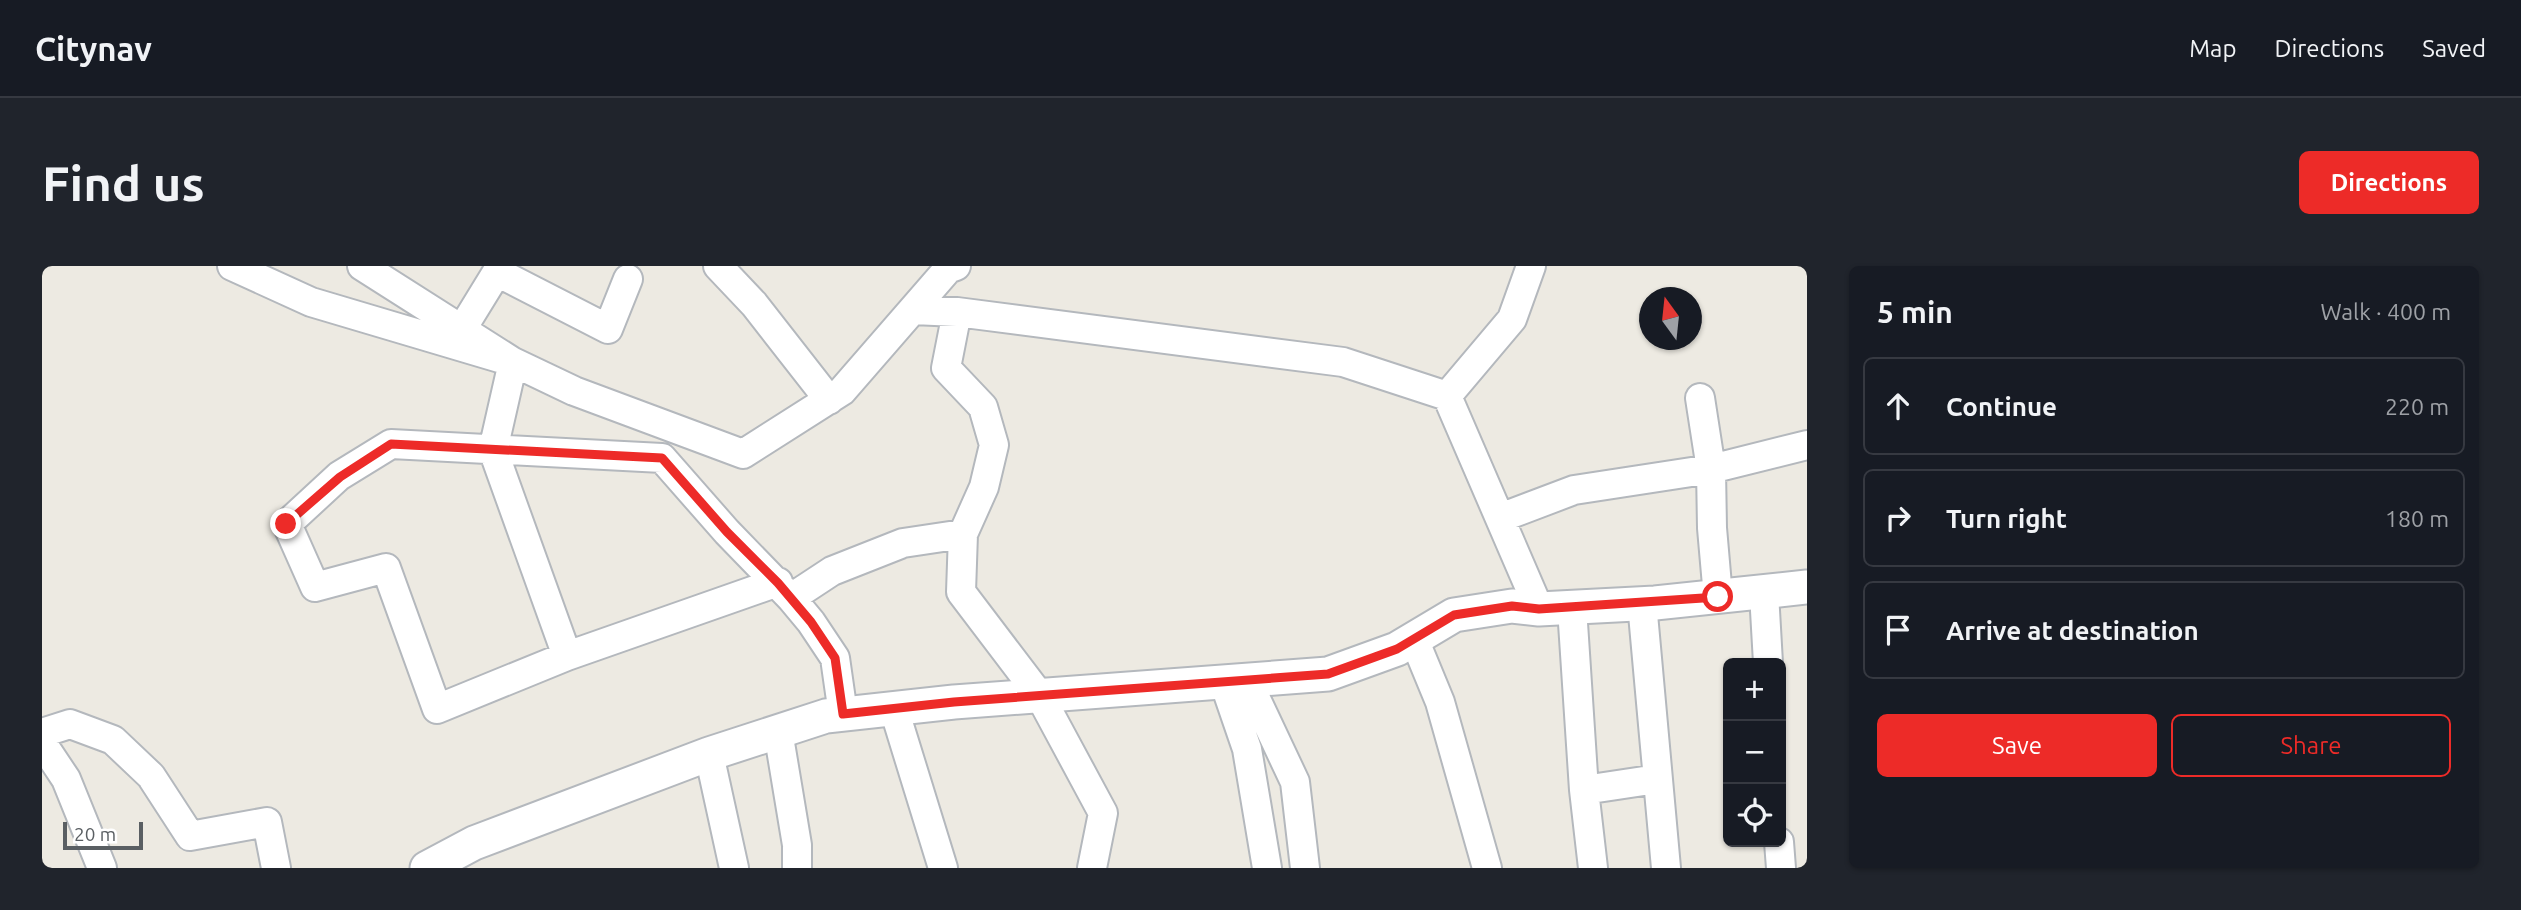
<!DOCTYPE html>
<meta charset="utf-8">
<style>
body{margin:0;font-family:Ubuntu,sans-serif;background:#20242c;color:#f1f3f6}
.controls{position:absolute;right:21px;bottom:21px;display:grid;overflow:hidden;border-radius:10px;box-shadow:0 2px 5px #0004}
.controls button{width:63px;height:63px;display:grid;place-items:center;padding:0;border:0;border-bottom:2px solid #363941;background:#171b24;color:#f1f3f6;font:35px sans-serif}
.compass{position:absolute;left:1597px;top:21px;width:63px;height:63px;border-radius:50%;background:#171b24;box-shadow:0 2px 5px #0004;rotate:345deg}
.scale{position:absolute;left:21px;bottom:18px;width:80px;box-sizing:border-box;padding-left:7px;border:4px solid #5a5f63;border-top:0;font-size:19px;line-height:24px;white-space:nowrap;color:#5a5f63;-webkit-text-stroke:5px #fff;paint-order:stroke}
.stop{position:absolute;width:21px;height:21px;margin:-16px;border:5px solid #ed2b28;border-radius:50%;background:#fff}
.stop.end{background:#ed2b28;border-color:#fff;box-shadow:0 2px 7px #0008}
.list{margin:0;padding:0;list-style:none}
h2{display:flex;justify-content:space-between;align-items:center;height:91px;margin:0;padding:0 28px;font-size:30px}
h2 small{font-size:23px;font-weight:400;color:#9ea1a6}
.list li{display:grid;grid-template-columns:46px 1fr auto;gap:21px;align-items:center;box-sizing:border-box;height:98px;margin:0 14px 14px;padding:0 14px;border:2px solid #363941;border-radius:10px}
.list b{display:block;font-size:26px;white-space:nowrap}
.list em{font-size:23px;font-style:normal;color:#9ea1a6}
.actions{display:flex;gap:14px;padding:21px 28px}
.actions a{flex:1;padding:16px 0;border:2px solid #ed2b28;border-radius:10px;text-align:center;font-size:24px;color:#ed2b28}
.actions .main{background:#ed2b28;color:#fff}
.icon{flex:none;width:38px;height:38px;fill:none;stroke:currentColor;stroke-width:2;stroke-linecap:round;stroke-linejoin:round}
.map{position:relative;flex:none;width:1765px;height:602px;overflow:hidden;border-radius:10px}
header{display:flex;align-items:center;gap:42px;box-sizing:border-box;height:98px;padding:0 35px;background:#171b24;border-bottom:2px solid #363941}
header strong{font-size:33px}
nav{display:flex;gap:38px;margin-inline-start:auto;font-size:24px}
.intro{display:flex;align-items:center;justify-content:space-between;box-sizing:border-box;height:168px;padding:0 42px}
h1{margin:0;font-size:49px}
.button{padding:18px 32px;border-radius:10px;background:#ed2b28;color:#fff;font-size:24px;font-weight:700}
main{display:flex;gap:42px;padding:0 42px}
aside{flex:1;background:#171b24;border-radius:10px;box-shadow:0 2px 5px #0004}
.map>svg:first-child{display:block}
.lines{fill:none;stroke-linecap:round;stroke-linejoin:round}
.minor-casing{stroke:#b4b8bd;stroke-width:32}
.tertiary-casing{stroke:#b4b8bd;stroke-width:37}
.minor{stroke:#fff;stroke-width:28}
.tertiary{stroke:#fff;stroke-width:33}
.route{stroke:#ed2b28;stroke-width:9}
</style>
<header>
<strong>Citynav</strong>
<nav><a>Map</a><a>Directions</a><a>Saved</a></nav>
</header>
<div class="intro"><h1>Find us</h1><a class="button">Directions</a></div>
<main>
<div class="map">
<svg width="1765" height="602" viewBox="0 0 1765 602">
<rect width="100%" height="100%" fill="#edeae2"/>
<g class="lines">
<g class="minor-casing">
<path id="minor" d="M190,0L269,36L471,96L451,184L525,390L736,316
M320,0L471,96L532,125L701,188L800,125L906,3L914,0
M676,0L712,38L787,134
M871,44L915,46L1301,96L1405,130L1497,343
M915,46L904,102L941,141L952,179L942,221L921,268
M420,63L455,6L566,63L586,13
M1405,130L1470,53L1489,0
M1658,132L1669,203L1670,262L1676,331
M1458,252L1532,224L1669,203L1765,179
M1722,327L1726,397
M749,332L769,356L793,392L801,448
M1600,337L1624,602
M1530,342L1542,524
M1372,373L1398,436L1445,602
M525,390L395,443L344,302L273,321L245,258L297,210L349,178L620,192L685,266L749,332L790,305L861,277L921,268L919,326L998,430L1061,547L1050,602
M1205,414L1253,516L1263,602
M1182,416L1205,483L1225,602
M852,443L901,602
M736,465L755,579V602
M0,467L28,458L71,474L109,510L148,570L225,556L234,602
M0,477L24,513L60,602
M667,488L692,602
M1737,576L1739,602
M1551,602L1542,524L1615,513"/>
</g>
<g class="tertiary-casing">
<path id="tertiary" d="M385,602L432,577L667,488L784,450L912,436L1286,408L1355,383L1412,349L1470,340L1497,343L1613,337L1765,321"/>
</g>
<use href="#minor" class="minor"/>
<use href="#tertiary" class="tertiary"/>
</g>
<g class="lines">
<path class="route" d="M244,258L298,211L349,178L620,192L685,266L736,317L769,356L793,392L801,448L912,436L1286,408L1355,383L1412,349L1470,340L1497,343L1676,331"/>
</g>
</svg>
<div class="controls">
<button>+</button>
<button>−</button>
<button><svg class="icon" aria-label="locate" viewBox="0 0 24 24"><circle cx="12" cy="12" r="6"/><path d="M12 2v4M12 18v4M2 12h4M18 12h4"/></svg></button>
</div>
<svg class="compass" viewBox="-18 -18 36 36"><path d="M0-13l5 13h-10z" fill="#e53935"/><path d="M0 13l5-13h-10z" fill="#9ea1a6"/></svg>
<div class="scale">20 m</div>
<div class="stop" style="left:1676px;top:331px"></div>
<div class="stop end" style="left:244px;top:258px"></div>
</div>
<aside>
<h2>5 min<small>Walk · 400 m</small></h2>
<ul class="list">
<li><svg class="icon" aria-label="ahead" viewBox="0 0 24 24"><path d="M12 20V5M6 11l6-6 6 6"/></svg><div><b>Continue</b></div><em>220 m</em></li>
<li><svg class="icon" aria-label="right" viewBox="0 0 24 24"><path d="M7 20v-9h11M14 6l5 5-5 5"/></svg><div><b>Turn right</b></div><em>180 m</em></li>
<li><svg class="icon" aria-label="arrive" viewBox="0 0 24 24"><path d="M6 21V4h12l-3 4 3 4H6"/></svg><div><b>Arrive at destination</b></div></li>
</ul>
<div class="actions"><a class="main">Save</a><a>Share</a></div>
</aside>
</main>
